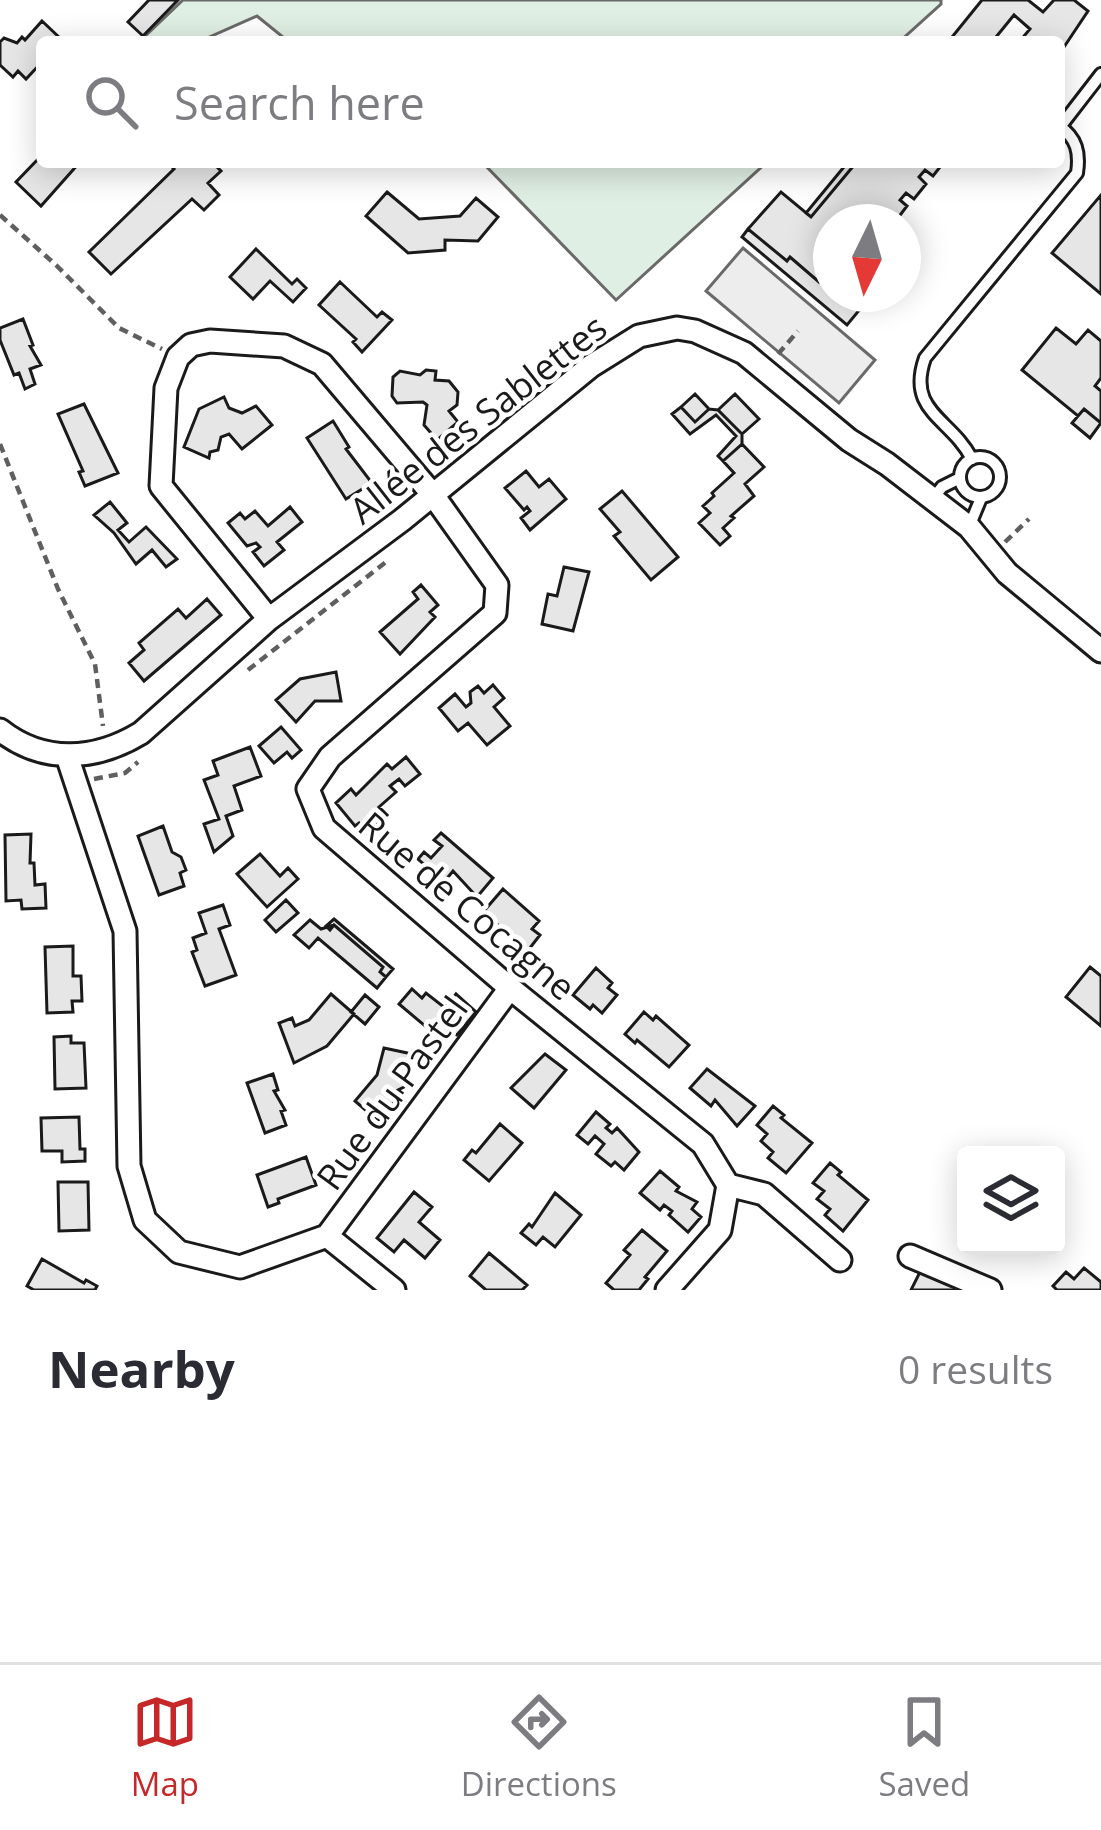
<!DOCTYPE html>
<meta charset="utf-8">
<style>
body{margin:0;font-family:"Open Sans",sans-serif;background:#f7f7f7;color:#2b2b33}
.controls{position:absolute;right:36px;bottom:36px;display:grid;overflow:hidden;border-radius:12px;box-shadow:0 6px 30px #0003}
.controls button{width:108px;height:108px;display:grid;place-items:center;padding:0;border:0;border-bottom:3px solid #e1e1e2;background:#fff;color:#2b2b33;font:60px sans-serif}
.compass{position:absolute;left:813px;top:204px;width:108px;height:108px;border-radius:50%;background:#fff;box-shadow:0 6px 30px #0003;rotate:185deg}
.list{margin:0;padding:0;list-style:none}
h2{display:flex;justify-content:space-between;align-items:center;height:156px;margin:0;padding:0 48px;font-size:51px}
h2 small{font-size:39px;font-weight:400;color:#7c7c81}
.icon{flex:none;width:66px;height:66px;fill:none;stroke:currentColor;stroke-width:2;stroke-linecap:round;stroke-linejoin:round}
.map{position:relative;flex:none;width:1101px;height:1290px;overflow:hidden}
.search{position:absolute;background:#fff;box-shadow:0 6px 30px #0003;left:36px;right:36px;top:36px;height:132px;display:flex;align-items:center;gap:30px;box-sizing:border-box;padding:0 42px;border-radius:12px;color:#7c7c81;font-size:45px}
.sheet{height:372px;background:#fff}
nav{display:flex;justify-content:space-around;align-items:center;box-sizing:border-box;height:168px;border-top:3px solid #e1e1e2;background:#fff;font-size:33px;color:#7c7c81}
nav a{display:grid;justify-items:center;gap:6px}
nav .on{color:#c62828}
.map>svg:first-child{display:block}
.green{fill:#e0efe3;stroke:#6a6a6a;stroke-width:3}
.parking{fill:#ededed;stroke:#6a6a6a;stroke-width:3}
.building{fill:#e6e6e6;stroke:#1a1a1a;stroke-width:3}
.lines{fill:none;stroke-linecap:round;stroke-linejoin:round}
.lane-casing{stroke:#1a1a1a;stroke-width:16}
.street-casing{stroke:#1a1a1a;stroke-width:27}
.path{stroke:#5f5f5f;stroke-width:4.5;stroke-dasharray:9 6;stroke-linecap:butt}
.lane{stroke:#fff;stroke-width:10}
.street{stroke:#fff;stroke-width:21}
.labels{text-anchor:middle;stroke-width:9;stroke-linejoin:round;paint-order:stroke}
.street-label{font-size:36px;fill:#1a1a1a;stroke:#fff}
</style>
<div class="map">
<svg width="1101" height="1290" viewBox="0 0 1101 1290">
<rect width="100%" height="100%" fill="#fff"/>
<path class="green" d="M183,0H941V4L899,42H289L257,16L198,42H139Z
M482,162H767L616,300Z"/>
<path class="parking" d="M743,248L875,360L839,403L706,291Z"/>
<path class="building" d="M149,0H178L143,36L128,22Z
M982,0H1028L1043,12L1054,0H1074L1088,11L1060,53L1059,42H1019L1030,29L1014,15L992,42H948Z
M42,21L63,41L42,42V62L26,79L18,71L13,77L0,65V42L4,38L17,43L22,37L25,40Z
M42,155V162H80L41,206L16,182Z
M167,162H212L221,171L208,183L219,195L204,210L192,199L111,274L89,252L174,169Z
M848,162L855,164L811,217L806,213Z
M853,162H944L933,176L925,170L919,177L926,184L914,199L906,193L900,200L907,206L895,222L887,216L881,222H831V273L828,270L819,282L790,257L787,261L748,229L781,192L811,217L855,164Z
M387,192L419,219L460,216L476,198L498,217L478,241L445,240V250L408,253L366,216Z
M1101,195V294L1052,253Z
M748,229L787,261L790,257L819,282L828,270L831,294H857L866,302L847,325L742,237Z
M256,249L292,284L297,279L306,288L293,302L270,281L253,299L230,277Z
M340,282L377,317L382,312L392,320L362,352L353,342L356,339L319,305Z
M23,319L33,345L30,346L41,365L30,369L35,384L25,389L19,373L14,375L0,340V328Z
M1056,328L1076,344L1088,330L1101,341V378L1095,386L1101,391V423L1084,409L1078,416L1022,370Z
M426,370L436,371L435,380L449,381L458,392L457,405L449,411L458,422L437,440L424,425L427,405L423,402L397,403L392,396L393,377L400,371L420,375Z
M695,394L709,409L695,422L681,407Z
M735,394L759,419L742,434L718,410Z
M224,397L229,408L242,413L256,406L272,425L242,449L229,434L221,437L218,450L210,452L209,458L184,447L199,409Z
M84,404L118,473L85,486L79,472L83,471L58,414Z
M681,407L695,422L709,409L718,410L742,434V444L723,461L718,456L736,436L716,415L690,434L672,414Z
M1084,409L1101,423L1090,438L1072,423Z
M333,421L349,447L346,449L372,483L346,499L307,438Z
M742,444L764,467L745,484L754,496L731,516L734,518L723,528L730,536L720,545L699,523L710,513L703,506L714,496L712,493L734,473L723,461Z
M526,471L539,487L549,479L566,499L530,530L521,518L530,511L527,507L524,510L505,488Z
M622,491L678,557L651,580L614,536L620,532L600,509Z
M110,502L127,523L118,530L129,542L146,527L177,559L166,567L152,550L136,564L114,533L94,515Z
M290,507L302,522L277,542L284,550L264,566L253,552L260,547L256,543L247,546L228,523L240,513L245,519L255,511L268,526Z
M564,567L589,572L573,631L542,624L548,594L557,596Z
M421,585L438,605L430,612L435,617L400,654L380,632L418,599L413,592Z
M207,599L221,615L144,681L129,663L144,650L139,643L178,609L186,618Z
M336,672L341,701H315L296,722L276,700L300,679Z
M493,685L504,698L494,707L510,726L487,745L468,723L458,731L439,708L455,694L466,707L471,703L470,692L478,686L484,693Z
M281,727L301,750L292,758L287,752L274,763L259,746Z
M250,747L261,776L234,786L242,810L226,816L233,836L214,852L204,824L219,819L204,780L218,775L213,761Z
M406,757L420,774L405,786L399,779L390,786L396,792L379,807L387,815L367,833L359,823L355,826L336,803L351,789L356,795L387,764L392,769Z
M163,826L172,852L181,857L186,870L180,873L184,886L159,895L138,836Z
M441,833L493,878L477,897L453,871L444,882L418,859L424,852L431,858L442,846L434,840Z
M31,834L30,863H34L35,885L45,884L46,908L22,909L21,900L6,901L5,835Z
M260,854L280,876L288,868L298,879L267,907L237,874Z
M503,889L539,921L532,929L540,935L526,953L484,911Z
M286,900L298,913L276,932L265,920Z
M223,905L230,925L219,929L236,975L205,986L192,952L197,950L193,938L206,933L199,913Z
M334,919L393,969L386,977L380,972L383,967L334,925L330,930L326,926Z
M310,920L321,929L334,925L383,967L380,972L386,977L377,988L318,938L309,948L294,935Z
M73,946V976H81L82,1001H72L73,1012L47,1013L45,947Z
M1090,967L1101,976V1026L1066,997Z
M596,968L612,983L608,988L617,995L602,1013L593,1005L590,1009L573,995Z
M412,989L422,998L426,993L445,1008L456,994L476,1012L457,1035L442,1030L437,1036L399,1004Z
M331,994L354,1014L327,1046L294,1063L279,1023L292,1018L295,1026L309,1020Z
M365,995L379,1007L365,1024L351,1012Z
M644,1012L653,1020L656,1016L689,1045L669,1067L637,1040L635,1043L625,1034Z
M71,1036V1043H84L86,1088L55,1089L54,1037Z
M384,1048L412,1054L404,1087L398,1090L402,1093L378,1121L355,1101L377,1075Z
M545,1054L566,1070L534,1108L511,1088Z
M707,1069L755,1106L737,1126L715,1100L711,1106L690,1088Z
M273,1074L278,1090L274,1091L285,1110L281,1111L286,1125L265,1133L247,1083Z
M773,1106L784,1115L781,1118L812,1143L786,1173L768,1158L773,1152L761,1141L767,1134L757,1125Z
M596,1112L610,1124L606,1128L612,1133L617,1128L639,1152L624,1170L615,1162L611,1166L596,1154L604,1144L595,1136L588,1144L577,1135Z
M79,1117L80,1149H85V1161L62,1162V1151H42L41,1118Z
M500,1124L522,1143L489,1181L464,1160L472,1150L476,1153Z
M306,1157L316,1185L278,1199L279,1203L268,1207L257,1175Z
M830,1163L841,1172L838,1175L868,1200L843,1231L825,1215L830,1209L817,1199L824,1191L813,1183Z
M660,1171L679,1187L676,1191L697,1202L692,1209L701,1217L688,1232L669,1215L672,1211L664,1205L660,1210L640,1193Z
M58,1182H88L89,1230L59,1231Z
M414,1192L432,1207L419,1222L440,1240L425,1258L404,1240L394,1252L377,1238Z
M555,1193L581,1215L555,1247L543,1237L536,1245L521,1233L529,1224L532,1227Z
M642,1230L667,1251L645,1277L648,1279L639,1290H614L606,1283L630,1255L624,1250Z
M489,1253L527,1285L522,1290H486L470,1276Z
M42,1259L84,1283L86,1280L97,1286L95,1290H34L27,1286Z
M922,1268L969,1290H911Z
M1084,1268L1101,1282V1290H1057L1053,1286L1066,1272L1074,1279Z"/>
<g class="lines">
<g class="lane-casing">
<path id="lane" d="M1060,127L1101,74
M960 477a20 20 0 1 1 40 0a20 20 0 1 1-40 0Z
M972,459C951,418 906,412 925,358L1077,173C1080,153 1077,138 1059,126
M932,500L942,487L960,478
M969,527L981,498"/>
</g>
<g class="street-casing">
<path id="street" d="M269,619L161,486L166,388L178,357L191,345L210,341L284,346L322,364L433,495L497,585L495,613L330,757L308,789L324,828L510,988L703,1144L728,1185L720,1230L667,1290
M0,730C43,764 95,761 141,733L269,619L402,520L591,366L639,336L677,328L695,331L744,353L849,440L887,464L969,527L1007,573L1101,651
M67,756L125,931L129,1166L145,1220L179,1252L240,1267L327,1236
M728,1185L764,1194L840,1260
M327,1236L510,988
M327,1236L394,1290
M910,1256L990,1290"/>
</g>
<path class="path" d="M0,215L56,265L119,328L162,349
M778,354L798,331
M0,444L58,589L95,664L103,726
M1005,542L1029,519
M248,670L386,562
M94,779L125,773L138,762"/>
<use href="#lane" class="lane"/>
<use href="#street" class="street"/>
</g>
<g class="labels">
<g class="street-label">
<text transform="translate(478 419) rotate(-38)" y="13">Allée des Sablettes</text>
<text transform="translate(467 906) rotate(40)" y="13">Rue de Cocagne</text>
<text transform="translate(392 1093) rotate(-54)" y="13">Rue du Pastel</text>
</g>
</g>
</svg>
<div class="controls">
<button><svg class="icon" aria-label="layers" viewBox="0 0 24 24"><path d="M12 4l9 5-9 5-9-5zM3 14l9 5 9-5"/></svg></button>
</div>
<svg class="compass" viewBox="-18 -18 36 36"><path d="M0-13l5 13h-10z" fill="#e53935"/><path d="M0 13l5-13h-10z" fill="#7c7c81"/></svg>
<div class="search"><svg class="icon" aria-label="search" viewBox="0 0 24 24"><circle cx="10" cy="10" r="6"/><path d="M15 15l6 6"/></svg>Search here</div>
</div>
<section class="sheet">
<h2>Nearby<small>0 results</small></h2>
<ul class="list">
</ul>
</section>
<nav>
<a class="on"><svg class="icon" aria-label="map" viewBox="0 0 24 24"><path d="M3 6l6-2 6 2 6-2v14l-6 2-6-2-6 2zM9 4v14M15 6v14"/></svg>Map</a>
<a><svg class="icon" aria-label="directions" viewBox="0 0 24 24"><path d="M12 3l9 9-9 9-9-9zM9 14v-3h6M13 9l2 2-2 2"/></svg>Directions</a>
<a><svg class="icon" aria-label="saved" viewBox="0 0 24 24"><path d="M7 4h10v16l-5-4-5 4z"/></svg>Saved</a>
</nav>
